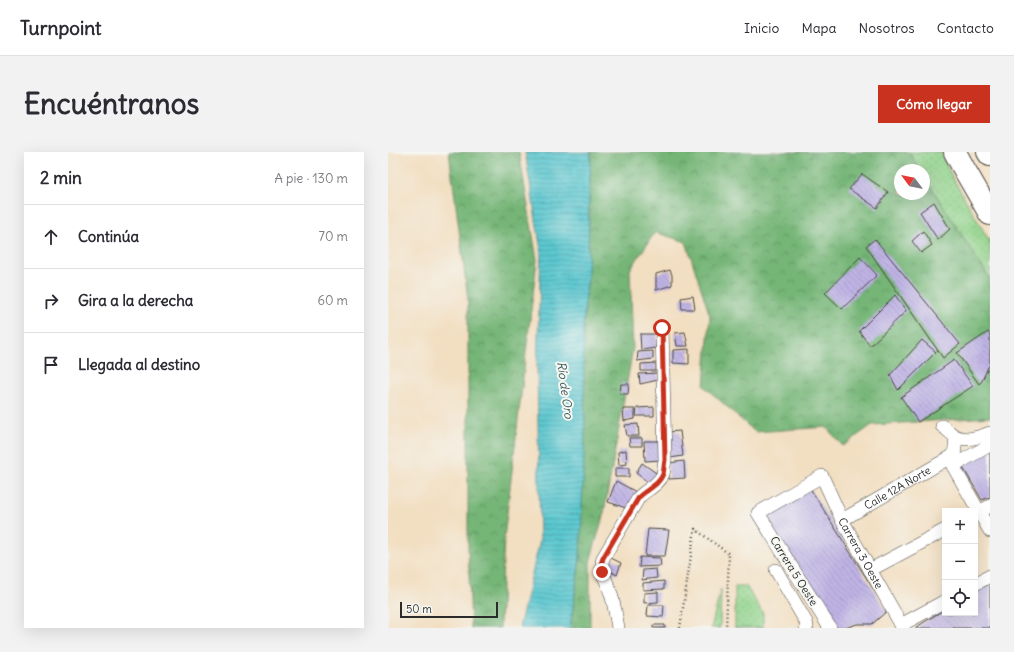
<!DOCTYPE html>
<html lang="es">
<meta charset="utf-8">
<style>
body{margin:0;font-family:Delius,sans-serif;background:#f2f2f3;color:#2b2b33}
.controls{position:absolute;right:12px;bottom:12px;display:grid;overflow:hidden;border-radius:0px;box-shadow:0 4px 16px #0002}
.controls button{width:36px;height:36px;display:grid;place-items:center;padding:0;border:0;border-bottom:1px solid #e1e1e2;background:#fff;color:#2b2b33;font:20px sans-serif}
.compass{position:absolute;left:506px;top:12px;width:36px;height:36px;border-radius:50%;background:#fff;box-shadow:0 4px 16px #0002;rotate:302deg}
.scale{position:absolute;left:12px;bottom:10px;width:98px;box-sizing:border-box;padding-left:4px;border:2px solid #2b2b2b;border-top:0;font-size:11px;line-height:14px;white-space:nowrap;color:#2b2b2b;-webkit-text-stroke:3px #f6f6f2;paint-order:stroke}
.stop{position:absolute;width:12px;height:12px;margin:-9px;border:3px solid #c8321e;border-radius:50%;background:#fff}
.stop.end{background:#c8321e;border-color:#fff;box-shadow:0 1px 4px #0008}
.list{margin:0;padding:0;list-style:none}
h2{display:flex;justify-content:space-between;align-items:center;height:52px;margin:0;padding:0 16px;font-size:17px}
h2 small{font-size:13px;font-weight:400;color:#7c7c81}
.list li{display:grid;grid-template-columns:26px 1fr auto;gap:12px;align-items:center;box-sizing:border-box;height:64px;padding:0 16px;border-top:1px solid #e1e1e2}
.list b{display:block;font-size:15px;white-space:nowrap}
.list em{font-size:13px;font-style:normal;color:#7c7c81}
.icon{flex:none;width:22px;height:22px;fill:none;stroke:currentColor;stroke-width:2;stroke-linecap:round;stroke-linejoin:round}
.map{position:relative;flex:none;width:602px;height:476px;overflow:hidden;border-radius:0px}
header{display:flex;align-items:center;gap:24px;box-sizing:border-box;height:56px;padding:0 20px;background:#fff;border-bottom:1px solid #e1e1e2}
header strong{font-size:19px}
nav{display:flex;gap:22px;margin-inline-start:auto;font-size:14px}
.intro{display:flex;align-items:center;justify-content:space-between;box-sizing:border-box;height:96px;padding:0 24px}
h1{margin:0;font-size:28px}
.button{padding:10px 18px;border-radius:0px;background:#c8321e;color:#fff;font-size:14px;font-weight:700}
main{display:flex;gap:24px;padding:0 24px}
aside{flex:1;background:#fff;border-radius:0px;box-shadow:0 4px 16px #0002}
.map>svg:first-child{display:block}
.green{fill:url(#green-dots);stroke:#5e7f5a}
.forest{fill:url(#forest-crowns);stroke:#507050}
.water{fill:url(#water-rules);stroke:#437a7e}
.building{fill:url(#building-back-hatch)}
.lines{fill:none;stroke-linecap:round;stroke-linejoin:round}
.street-casing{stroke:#494641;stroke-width:14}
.highway-casing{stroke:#494641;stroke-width:24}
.path{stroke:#494641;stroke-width:2.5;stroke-dasharray:1 3;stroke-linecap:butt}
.street{stroke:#fff;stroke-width:13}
.highway{stroke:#fff;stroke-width:22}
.route{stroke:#c8321e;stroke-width:5}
.labels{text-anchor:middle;stroke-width:4;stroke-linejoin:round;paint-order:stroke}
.street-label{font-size:11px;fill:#2b2b2b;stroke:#f6f6f2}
.water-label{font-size:12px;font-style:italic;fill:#395a5d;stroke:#f6f6f2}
</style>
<header>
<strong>Turnpoint</strong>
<nav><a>Inicio</a><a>Mapa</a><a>Nosotros</a><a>Contacto</a></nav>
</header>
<div class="intro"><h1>Encuéntranos</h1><a class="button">Cómo llegar</a></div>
<main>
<aside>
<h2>2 min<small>A pie · 130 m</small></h2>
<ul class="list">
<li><svg class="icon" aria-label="ahead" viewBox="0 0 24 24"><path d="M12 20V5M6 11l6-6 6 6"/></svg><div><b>Continúa</b></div><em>70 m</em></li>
<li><svg class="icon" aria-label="right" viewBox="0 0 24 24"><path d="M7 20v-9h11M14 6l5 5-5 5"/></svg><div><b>Gira a la derecha</b></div><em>60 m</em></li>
<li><svg class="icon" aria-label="arrive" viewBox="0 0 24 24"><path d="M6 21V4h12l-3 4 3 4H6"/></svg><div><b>Llegada al destino</b></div></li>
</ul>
</aside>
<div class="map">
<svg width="602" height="476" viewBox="0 0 602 476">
<defs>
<pattern id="green-dots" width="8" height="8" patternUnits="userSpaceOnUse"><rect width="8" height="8" fill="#91d38a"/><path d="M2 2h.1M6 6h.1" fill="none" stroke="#7db577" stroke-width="1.8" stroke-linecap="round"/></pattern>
<pattern id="forest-crowns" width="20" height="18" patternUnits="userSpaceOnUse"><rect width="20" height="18" fill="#74b576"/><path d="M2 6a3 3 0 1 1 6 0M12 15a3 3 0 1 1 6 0" fill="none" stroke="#5f9361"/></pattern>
<pattern id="water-rules" width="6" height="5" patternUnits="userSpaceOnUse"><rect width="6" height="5" fill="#5bc8d0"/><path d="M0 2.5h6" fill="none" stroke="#4ba3a9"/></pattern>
<pattern id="building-back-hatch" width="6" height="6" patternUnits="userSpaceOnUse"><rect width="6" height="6" fill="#bfb4e5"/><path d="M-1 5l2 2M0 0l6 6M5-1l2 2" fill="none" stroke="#9b93ba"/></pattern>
</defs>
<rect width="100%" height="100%" fill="#f6f6f2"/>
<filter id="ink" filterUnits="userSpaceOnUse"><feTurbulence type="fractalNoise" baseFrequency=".025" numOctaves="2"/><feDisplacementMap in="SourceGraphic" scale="8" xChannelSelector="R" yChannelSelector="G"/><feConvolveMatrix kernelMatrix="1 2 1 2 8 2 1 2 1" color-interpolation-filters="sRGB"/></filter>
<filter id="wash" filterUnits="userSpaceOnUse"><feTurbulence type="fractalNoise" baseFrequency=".012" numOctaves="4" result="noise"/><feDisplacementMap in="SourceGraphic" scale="16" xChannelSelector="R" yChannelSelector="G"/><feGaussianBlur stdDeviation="0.9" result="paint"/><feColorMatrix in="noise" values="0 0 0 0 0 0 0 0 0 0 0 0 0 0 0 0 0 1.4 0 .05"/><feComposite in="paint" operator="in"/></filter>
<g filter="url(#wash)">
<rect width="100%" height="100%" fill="#f2dec0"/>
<path class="green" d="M521,0H553L562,21L602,90V127L536,24V18H532Z
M347,434H358L375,461V476H347Z
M333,437L332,476H323Z"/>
<path class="forest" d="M61,0H131L149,108L116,386L112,476H83L80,395V147Z
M203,0H521L532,18H512V42H536V24L602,127V265L484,273L455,294L438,275L367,280L316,234L322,164L298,90L267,80L242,118L245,196L216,361L202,410V476H182L192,406L195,175L200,122L201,45Z"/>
<path class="water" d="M137,0H203L201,45L200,122L195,175L197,280L192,406L182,476H131L152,388L149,215L153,99Z"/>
<g id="blocks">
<path class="building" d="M474,22L500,40L489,56L461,37Z
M546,50L562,77L550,88L532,60Z
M535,79L544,93L533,101L524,89Z
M487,87L572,192L555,206L478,94Z
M472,105L489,123L454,157L437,141Z
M282,118L284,123V133L268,138V122Z
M507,143L518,159L482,194L471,179Z
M305,144L307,157H294L293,146Z
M297,180L300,194H289L287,181Z
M600,180L602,183V214L600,215L594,229L591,232L569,201Z
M252,182H269L268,196L253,198Z
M534,188L548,200L510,238L502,223Z
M301,197V212L285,211V198Z
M265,199V207L249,209L250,200Z
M566,208L585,234L530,270L513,245Z
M268,211V219H253V212Z
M270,221V228L252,232L251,222Z
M233,232H241L240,242H232Z
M266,255V264H248L249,256Z
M235,257H247V267L236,269Z
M250,272L251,284H239L237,273Z
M292,279L295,304L282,306L280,280Z
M241,286H254V294H242Z
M256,289H273V308L257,309Z
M238,298L239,312L231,313L230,300Z
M602,298V345L594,348L574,314Z
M296,309L297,326L281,327L280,311Z
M254,311L271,323L264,333L248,321Z
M227,316H241V325H227Z
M228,329L250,341L241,357L220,350Z
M422,336L499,459L484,472H469L457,476H447L378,364Z
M260,377L281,378L277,404H257Z
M221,405L233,411L229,423L216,416Z
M252,405L272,406L273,414L251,415Z
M268,417L269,426L254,428L255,418Z
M276,429V437L255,438V431Z
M602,430V476H527L557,457V461H587V439Z
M270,440V450L256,451V441Z
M260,453H276L275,465L259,464Z
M265,473H277V476H265Z"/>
</g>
</g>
<g filter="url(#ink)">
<use href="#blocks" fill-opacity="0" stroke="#494641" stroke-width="1"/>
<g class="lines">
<g class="street-casing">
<g id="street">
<path d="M554,274C559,277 563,282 567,284C579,290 591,285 602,281"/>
<path d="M568,285L565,314L602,379"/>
<path d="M565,314L602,293"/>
<path d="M587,362L602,354"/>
<path id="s1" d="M454,368L566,303"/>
<path d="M388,418L418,470L419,474L418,476"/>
<path d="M482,418L557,378"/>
<path d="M587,432L602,424"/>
<path d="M513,473L557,449"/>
<path d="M230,476C228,464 226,450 222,439C218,426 211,420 215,406L251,345C259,337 271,333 275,322C276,318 276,313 277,308L274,176"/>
<path id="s2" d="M442,476L370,361L434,324L454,368L515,476"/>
</g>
</g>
<g class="highway-casing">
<path id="highway" d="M567,0L575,15L602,62
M600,0L602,3"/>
</g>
<path class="path" d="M292,476L307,377L341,402L338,476"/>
<use href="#street" class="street"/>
<use href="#highway" class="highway"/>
</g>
</g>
<g class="lines" filter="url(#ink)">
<path class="route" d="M214,420L213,412L215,406L251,345C259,337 271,333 275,322C276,318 276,313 277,308L274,176"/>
</g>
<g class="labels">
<g class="street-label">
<text dy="4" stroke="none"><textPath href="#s1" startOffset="64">Calle 12A Norte</textPath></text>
<text dy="4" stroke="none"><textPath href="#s2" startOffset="296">Carrera 3 Oeste</textPath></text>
<text transform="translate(406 419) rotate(58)" y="4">Carrera 5 Oeste</text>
</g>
<g class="water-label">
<text transform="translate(177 238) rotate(82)" y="4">Río de Oro</text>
</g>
</g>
</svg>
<div class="controls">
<button>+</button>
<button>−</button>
<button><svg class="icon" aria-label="locate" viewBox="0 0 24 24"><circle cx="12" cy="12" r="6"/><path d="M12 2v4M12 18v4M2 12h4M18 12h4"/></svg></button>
</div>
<svg class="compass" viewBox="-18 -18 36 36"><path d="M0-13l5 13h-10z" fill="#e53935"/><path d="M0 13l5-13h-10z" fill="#7c7c81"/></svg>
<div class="scale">50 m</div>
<div class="stop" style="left:274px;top:176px"></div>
<div class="stop end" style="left:214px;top:420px"></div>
</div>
</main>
